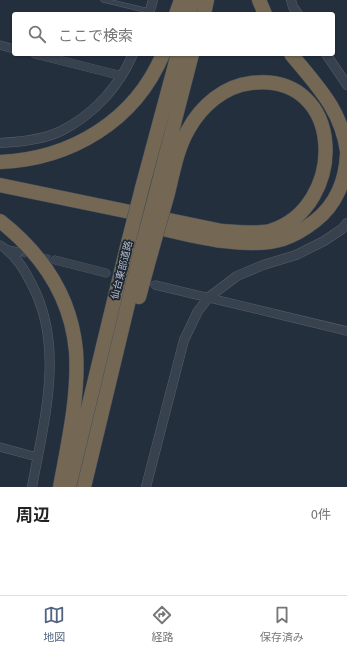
<!DOCTYPE html>
<html lang="ja">
<meta charset="utf-8">
<style>
body{margin:0;font-family:"Fira Sans","Noto Sans JP",sans-serif;background:#f6f6f6;color:#222}
.list{margin:0;padding:0;list-style:none}
h2{display:flex;justify-content:space-between;align-items:center;height:52px;margin:0;padding:0 16px;font-size:17px}
h2 small{font-size:13px;font-weight:400;color:#767676}
.icon{flex:none;width:22px;height:22px;fill:none;stroke:currentColor;stroke-width:2;stroke-linecap:round;stroke-linejoin:round}
.map{position:relative;flex:none;width:347px;height:487px;overflow:hidden}
.search{position:absolute;background:#fff;box-shadow:0 1px 3px #0004;left:12px;right:12px;top:12px;height:44px;display:flex;align-items:center;gap:10px;box-sizing:border-box;padding:0 14px;border-radius:4px;color:#767676;font-size:15px}
.sheet{height:108px;background:#fff}
nav{display:flex;justify-content:space-around;align-items:center;box-sizing:border-box;height:56px;border-top:1px solid #e0e0e0;background:#fff;font-size:11px;color:#767676}
nav a{display:grid;justify-items:center;gap:2px}
nav .on{color:#516482}
.map>svg:first-child{display:block}
.lines{fill:none;stroke-linecap:round;stroke-linejoin:round}
.minor-tunnel{stroke:#3a4453;stroke-width:8;stroke-dasharray:8 4;stroke-linecap:butt}
.service-casing{stroke:#565f6c;stroke-width:5}
.minor-casing{stroke:#565f6c;stroke-width:9}
.tertiary-casing{stroke:#565f6c;stroke-width:10}
.motorway-casing{stroke:#434c59;stroke-width:15}
.service{stroke:#38414e;stroke-width:4}
.minor{stroke:#38414e;stroke-width:8}
.tertiary{stroke:#38414e;stroke-width:9}
.motorway{stroke:#746855;stroke-width:14}
.motorway-bridge-casing{stroke:#434c59;stroke-width:15;stroke-linecap:butt}
.motorway-bridge{stroke:#746855;stroke-width:14}
.labels{text-anchor:middle;stroke-width:3.5;stroke-linejoin:round;paint-order:stroke}
.street-label{font-size:10px;fill:#b4bcc9;stroke:#1d2633}
</style>
<div class="map">
<svg width="347" height="487" viewBox="0 0 347 487">
<rect width="100%" height="100%" fill="#242f3e"/>
<g class="lines">
<path class="minor-tunnel" d="M19,252L55,260"/>
<g class="service-casing">
<path id="service" d="M103,0L149,11"/>
</g>
<g class="minor-casing">
<path id="minor" d="M0,45L14,49
M35,54L122,76
M0,245L7,250L19,252
M55,260L106,273
M155,285L347,331
M0,447L37,457"/>
</g>
<g class="tertiary-casing">
<path id="tertiary" d="M291,0L293,7L298,14
M149,14L153,0
M326,54L347,85
M0,143C20,142 43,140 61,131C93,115 119,87 133,54
M7,250C17,258 24,269 30,281C66,345 44,420 32,487
M146,487L184,340L198,311L209,297L237,276L263,265L296,255L324,241L342,229L347,223"/>
</g>
<g class="motorway-casing">
<path id="motorway" d="M259,0L265,14
M176,14L181,0
M189,14L193,0
M204,14L207,0
M291,54C317,86 341,109 347,151
M0,162C71,159 135,121 163,54
M0,185L222,231C238,232 255,234 270,231C347,208 347,72 251,83C224,86 201,106 188,130C177,149 173,173 168,193
M142,188L178,54
M156,193L192,54
M0,221C42,254 71,296 76,351C79,395 68,444 60,487
M147,225C186,234 244,251 283,239C295,235 306,228 315,221C336,205 346,180 347,154
M139,297L151,253
M69,487L127,247
M84,487L141,250"/>
</g>
<use href="#service" class="service"/>
<use href="#minor" class="minor"/>
<use href="#tertiary" class="tertiary"/>
<use href="#motorway" class="motorway"/>
<g class="motorway-bridge-casing">
<path id="motorway-bridge" d="M127,247L142,188
M141,250L156,193
M151,253L168,193"/>
</g>
<use href="#motorway-bridge" class="motorway-bridge"/>
</g>
<g class="labels">
<g class="street-label">
<text transform="translate(121 270) rotate(-76)" y="4">仙台東部道路</text>
</g>
</g>
</svg>
<div class="search"><svg class="icon" aria-label="search" viewBox="0 0 24 24"><circle cx="10" cy="10" r="6"/><path d="M15 15l6 6"/></svg>ここで検索</div>
</div>
<section class="sheet">
<h2>周辺<small>0件</small></h2>
<ul class="list">
</ul>
</section>
<nav>
<a class="on"><svg class="icon" aria-label="map" viewBox="0 0 24 24"><path d="M3 6l6-2 6 2 6-2v14l-6 2-6-2-6 2zM9 4v14M15 6v14"/></svg>地図</a>
<a><svg class="icon" aria-label="directions" viewBox="0 0 24 24"><path d="M12 3l9 9-9 9-9-9zM9 14v-3h6M13 9l2 2-2 2"/></svg>経路</a>
<a><svg class="icon" aria-label="saved" viewBox="0 0 24 24"><path d="M7 4h10v16l-5-4-5 4z"/></svg>保存済み</a>
</nav>
